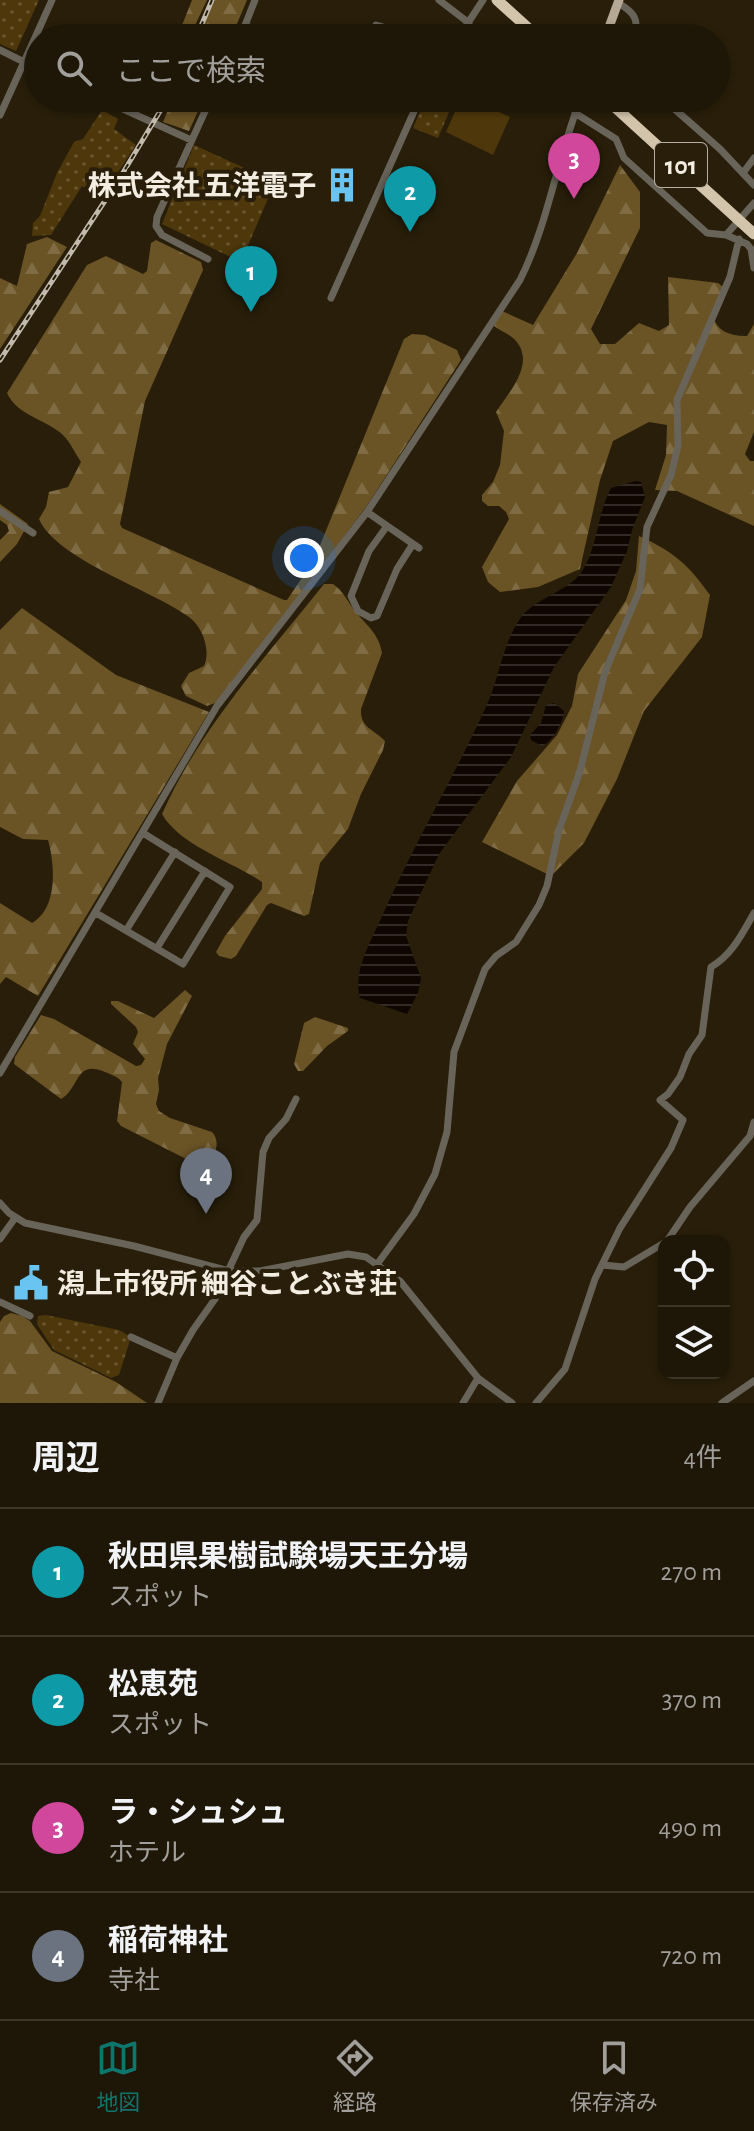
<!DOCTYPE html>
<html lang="ja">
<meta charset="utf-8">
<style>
body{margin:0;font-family:"Alegreya Sans","Noto Sans JP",sans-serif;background:#2b2315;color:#f1f3f6}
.controls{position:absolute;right:24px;bottom:24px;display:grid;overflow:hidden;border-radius:16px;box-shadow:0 2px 6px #0004}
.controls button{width:72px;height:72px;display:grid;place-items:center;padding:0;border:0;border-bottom:2px solid #3c3528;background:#1e1607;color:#f1f3f6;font:40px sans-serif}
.you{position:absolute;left:304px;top:558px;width:28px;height:28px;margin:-20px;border:6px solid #fff;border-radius:50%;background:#1a73e8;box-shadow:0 0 0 12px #1a73e833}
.badge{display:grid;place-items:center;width:52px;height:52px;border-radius:50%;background:#0f766e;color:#fff;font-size:26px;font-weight:700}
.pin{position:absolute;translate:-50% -66px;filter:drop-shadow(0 2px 4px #0008)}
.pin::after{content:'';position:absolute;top:42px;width:28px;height:24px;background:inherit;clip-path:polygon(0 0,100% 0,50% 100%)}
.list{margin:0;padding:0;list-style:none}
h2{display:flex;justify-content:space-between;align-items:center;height:104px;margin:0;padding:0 32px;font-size:34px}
h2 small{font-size:26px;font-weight:400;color:#a19f9b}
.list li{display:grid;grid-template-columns:52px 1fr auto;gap:24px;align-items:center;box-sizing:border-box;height:128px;padding:0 32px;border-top:2px solid #3c3528}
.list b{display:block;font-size:30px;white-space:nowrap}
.list p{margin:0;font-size:26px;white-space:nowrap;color:#a19f9b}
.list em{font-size:26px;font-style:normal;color:#a19f9b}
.icon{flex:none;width:44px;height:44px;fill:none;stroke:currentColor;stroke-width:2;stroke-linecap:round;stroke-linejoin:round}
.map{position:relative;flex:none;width:754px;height:1403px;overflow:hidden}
.search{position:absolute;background:#1e1607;box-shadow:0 2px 6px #0004;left:24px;right:24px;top:24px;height:88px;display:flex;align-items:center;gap:20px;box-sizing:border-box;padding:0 28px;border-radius:44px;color:#a19f9b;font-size:30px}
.sheet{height:616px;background:#1e1607}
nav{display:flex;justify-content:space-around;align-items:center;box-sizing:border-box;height:112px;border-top:2px solid #3c3528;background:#1e1607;font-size:22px;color:#a19f9b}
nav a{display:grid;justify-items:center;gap:4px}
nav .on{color:#0f766e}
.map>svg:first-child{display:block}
.green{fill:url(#green-dots)}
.forest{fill:url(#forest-firs)}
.pitch{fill:#4e380b}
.water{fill:url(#water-rules)}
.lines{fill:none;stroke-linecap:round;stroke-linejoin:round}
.minor{stroke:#69645a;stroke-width:7}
.major{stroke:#b5a995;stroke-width:9}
.highway{stroke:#d3c5ac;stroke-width:11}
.rail-casing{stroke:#c2bbad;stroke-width:5}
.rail{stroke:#281e09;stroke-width:2;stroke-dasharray:6;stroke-linecap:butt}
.labels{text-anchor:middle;stroke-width:8;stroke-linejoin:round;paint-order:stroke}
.shield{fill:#281e09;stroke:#b6aea0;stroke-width:2}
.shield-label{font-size:26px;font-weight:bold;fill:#f3ece0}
.poi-label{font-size:28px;font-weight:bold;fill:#f3ece0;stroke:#281e09;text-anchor:end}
</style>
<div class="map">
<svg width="754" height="1403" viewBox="0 0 754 1403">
<defs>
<pattern id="green-dots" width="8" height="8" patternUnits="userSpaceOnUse" patternTransform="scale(2)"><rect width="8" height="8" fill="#4e380b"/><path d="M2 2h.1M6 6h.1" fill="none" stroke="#68552e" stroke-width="1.8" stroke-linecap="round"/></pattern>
<pattern id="forest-firs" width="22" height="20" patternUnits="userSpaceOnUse" patternTransform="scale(2)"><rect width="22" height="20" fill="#6a5325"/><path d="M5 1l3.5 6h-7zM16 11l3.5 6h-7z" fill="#806c44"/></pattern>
<pattern id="water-rules" width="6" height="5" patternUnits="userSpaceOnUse" patternTransform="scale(2)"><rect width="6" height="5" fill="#100600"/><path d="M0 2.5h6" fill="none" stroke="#332a25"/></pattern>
</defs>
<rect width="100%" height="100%" fill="#281e09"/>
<path class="green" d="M0,0H39L16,51L0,44Z
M426,98H455L438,138L413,128Z
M102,110L118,119L114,129L136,145L101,198L82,186L51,235L32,236L33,223L40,216L57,173L74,142L83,139Z
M194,145L275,182L241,262L162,224Z
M46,1315L119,1330L131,1337L119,1375L111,1378L54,1350L37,1324L38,1316Z"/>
<path class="forest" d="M192,0H207L189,38H177Z
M214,0H247L231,38H198Z
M173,98H204L189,131L163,122Z
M620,165L640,192V228L591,329L600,344H615L639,323L659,331L669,325L668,277L718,283L727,290L714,319C719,333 733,336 747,336L754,324V432L745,454L750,461H754V526L677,491L655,490L666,455L667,425L649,422L613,441L600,480L580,569L538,587L500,592L488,582L482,567L509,519L506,512L499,506H488L482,501V495L493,482L500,465L504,431L496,412C508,393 536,364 516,341C511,335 501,331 494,326L502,311L533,325L577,253Z
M47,237L67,247L0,349V278L17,286L27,244Z
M156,240L201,262L203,270L145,401L120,524L122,528L284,600H287L314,560L404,339L412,334L425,335L457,350L461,360L366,507L231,686L215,703L207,706L186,696L181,686L189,673L204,666C211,651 203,627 189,617C152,590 56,559 39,519L46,507L49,492L68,487L81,462C74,452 69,438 58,431C39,417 18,415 7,393L87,265L106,256L143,274L147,271L151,243Z
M0,504L28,524L17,544L0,562V540L9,531L7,525L0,520Z
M639,536C674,552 688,564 710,595L702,637L644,711L617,779L584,843L551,876L482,842L517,781L557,735L572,706L578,674L626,600L636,571Z
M324,584H333C343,591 347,600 354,610C365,624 379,633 382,653L361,709C360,728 374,729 385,741L383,750L361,794L348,829L320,863L309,914L304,916L271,903L267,905L236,956L231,959L219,956L216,952L225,936L262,889V882C233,862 179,845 162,814C200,728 266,657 324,584Z
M22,608L116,675L209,712L38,996L6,977L0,984V903L32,923C58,908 55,865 48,840L23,839L0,827V630Z
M185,990L192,996L167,1044L158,1078L159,1090L156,1104L159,1111L170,1118L212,1132C221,1142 215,1153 210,1163L202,1167L121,1126L117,1121L122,1082C117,1076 112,1075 105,1072C75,1059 80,1088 61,1099L14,1064L15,1057L41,1015L54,1019L136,1066L141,1065L145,1059L133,1044L138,1032L136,1027L111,1004V1001H118L154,1018Z
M315,1017L348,1028V1031L327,1046L303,1071H298L294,1064L304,1023Z
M11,1313L22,1316L30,1321L52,1351L116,1382L147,1403H0V1322L4,1316Z"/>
<path class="pitch" d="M461,98H468L510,117L493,155L446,132Z"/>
<path class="water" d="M636,481L641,482L645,497L632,530L627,551L611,587L554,667L511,757L439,854L408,921L406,936L421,978L418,993L407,1014L360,998C352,970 373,938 384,912C416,840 457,772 489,700C500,673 504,640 522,616C537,598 569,590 581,573C598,548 597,514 611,488Z
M554,703L564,711C563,723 553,741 542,746L531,740L530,735L541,723L546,705Z"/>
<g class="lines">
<path class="minor" d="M439,0L469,23
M618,3C634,12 640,20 634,38
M246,26L289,38
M240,38L255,0
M371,38L376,25L422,38
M458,38L483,0
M0,50L38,69
M99,98L191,140
M662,98L720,149L754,185
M575,113L616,139L624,158L707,233L726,235L747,244L751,249L754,268
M0,115L52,0
M743,173L754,158
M726,235L754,203
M208,259L162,235L156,226L157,217L211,98
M331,298L420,98
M0,511L33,533
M367,512L419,548
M387,526L369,551L351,596L358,611L371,618L377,616L397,569L413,544
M96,913L183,964L230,887L143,833
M127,929L175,852
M157,948L205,871
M0,1073L217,706L367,512L520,280C549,222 557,157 581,98
M0,1203L9,1213L25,1223L134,1246L229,1271H260L348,1254L366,1257L400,1281L478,1378L512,1403
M0,1239L15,1218
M667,1241L690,1207L750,1136L754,1122
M378,1263L414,1214L435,1174L447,1132L454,1052L485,969L496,956L516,942L539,905L547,886L559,830L580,771L605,672L640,589L647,527L671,475L678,446L677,400L730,277L739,239
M602,1265L624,1267L664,1243
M0,1302L30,1316
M131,1337L177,1358
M158,1403L177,1358L193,1330L215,1299L244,1237L257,1220L263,1152L269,1138L286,1119L296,1099
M463,1403L478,1378
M536,1403L565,1369L595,1279L620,1228L671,1148L683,1120L660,1100L668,1094L680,1077L689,1054L702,1035L711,967C732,955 742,934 754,913
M722,1403L754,1381"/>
<path class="major" d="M605,38L619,0"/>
<path class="highway" d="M497,0L539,38
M605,98L754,234"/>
<g class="rail-casing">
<path id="rail" d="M196,38L212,0
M0,360L118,181L168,98"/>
</g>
<use href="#rail" class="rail"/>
</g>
<defs>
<g id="building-bare" transform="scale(2.76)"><path d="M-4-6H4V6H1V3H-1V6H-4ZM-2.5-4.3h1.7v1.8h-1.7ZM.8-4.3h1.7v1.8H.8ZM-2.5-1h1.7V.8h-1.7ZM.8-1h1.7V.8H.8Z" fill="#69c4f1" stroke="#281e09" stroke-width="2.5" paint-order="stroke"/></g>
<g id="civic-bare" transform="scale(2.76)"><path d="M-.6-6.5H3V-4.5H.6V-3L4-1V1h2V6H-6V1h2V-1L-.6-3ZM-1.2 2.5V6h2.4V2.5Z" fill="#69c4f1" stroke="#281e09" stroke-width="2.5" paint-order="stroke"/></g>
</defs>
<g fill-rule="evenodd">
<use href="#building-bare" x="342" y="185"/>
<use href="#civic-bare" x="31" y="1283"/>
</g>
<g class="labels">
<rect class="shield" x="655" y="143" width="52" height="44" rx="6"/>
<g class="shield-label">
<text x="681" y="174">101</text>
</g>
<g class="poi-label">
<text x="316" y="195">株式会社 五洋電子</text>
<text x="57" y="1293" text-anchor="start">潟上市役所 細谷ことぶき荘</text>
</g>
</g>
</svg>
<div class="controls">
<button><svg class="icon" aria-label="locate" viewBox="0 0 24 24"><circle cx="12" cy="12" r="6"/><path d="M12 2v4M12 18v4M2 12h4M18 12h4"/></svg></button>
<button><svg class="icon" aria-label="layers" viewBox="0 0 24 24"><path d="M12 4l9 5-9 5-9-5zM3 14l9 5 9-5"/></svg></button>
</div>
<div class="you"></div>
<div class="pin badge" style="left:251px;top:312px;background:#0f9aa8">1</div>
<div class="pin badge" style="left:410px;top:232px;background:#0f9aa8">2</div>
<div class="pin badge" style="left:574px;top:199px;background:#d1479c">3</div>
<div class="pin badge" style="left:206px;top:1214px;background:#6b7280">4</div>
<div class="search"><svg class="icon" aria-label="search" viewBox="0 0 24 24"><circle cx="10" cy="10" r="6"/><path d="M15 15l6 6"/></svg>ここで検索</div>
</div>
<section class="sheet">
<h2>周辺<small>4件</small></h2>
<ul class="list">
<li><span class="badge" style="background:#0f9aa8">1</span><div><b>秋田県果樹試験場天王分場</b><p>スポット</p></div><em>270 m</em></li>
<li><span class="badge" style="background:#0f9aa8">2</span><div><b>松恵苑</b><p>スポット</p></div><em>370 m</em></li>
<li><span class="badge" style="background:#d1479c">3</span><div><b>ラ・シュシュ</b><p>ホテル</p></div><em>490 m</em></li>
<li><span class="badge" style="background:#6b7280">4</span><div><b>稲荷神社</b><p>寺社</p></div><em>720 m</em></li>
</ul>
</section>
<nav>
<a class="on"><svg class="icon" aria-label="map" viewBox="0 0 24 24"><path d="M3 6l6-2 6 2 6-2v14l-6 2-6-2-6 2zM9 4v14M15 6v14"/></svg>地図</a>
<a><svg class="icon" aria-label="directions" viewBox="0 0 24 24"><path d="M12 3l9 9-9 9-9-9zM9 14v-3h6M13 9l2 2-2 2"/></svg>経路</a>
<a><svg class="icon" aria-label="saved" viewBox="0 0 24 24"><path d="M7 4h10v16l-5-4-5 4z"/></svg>保存済み</a>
</nav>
